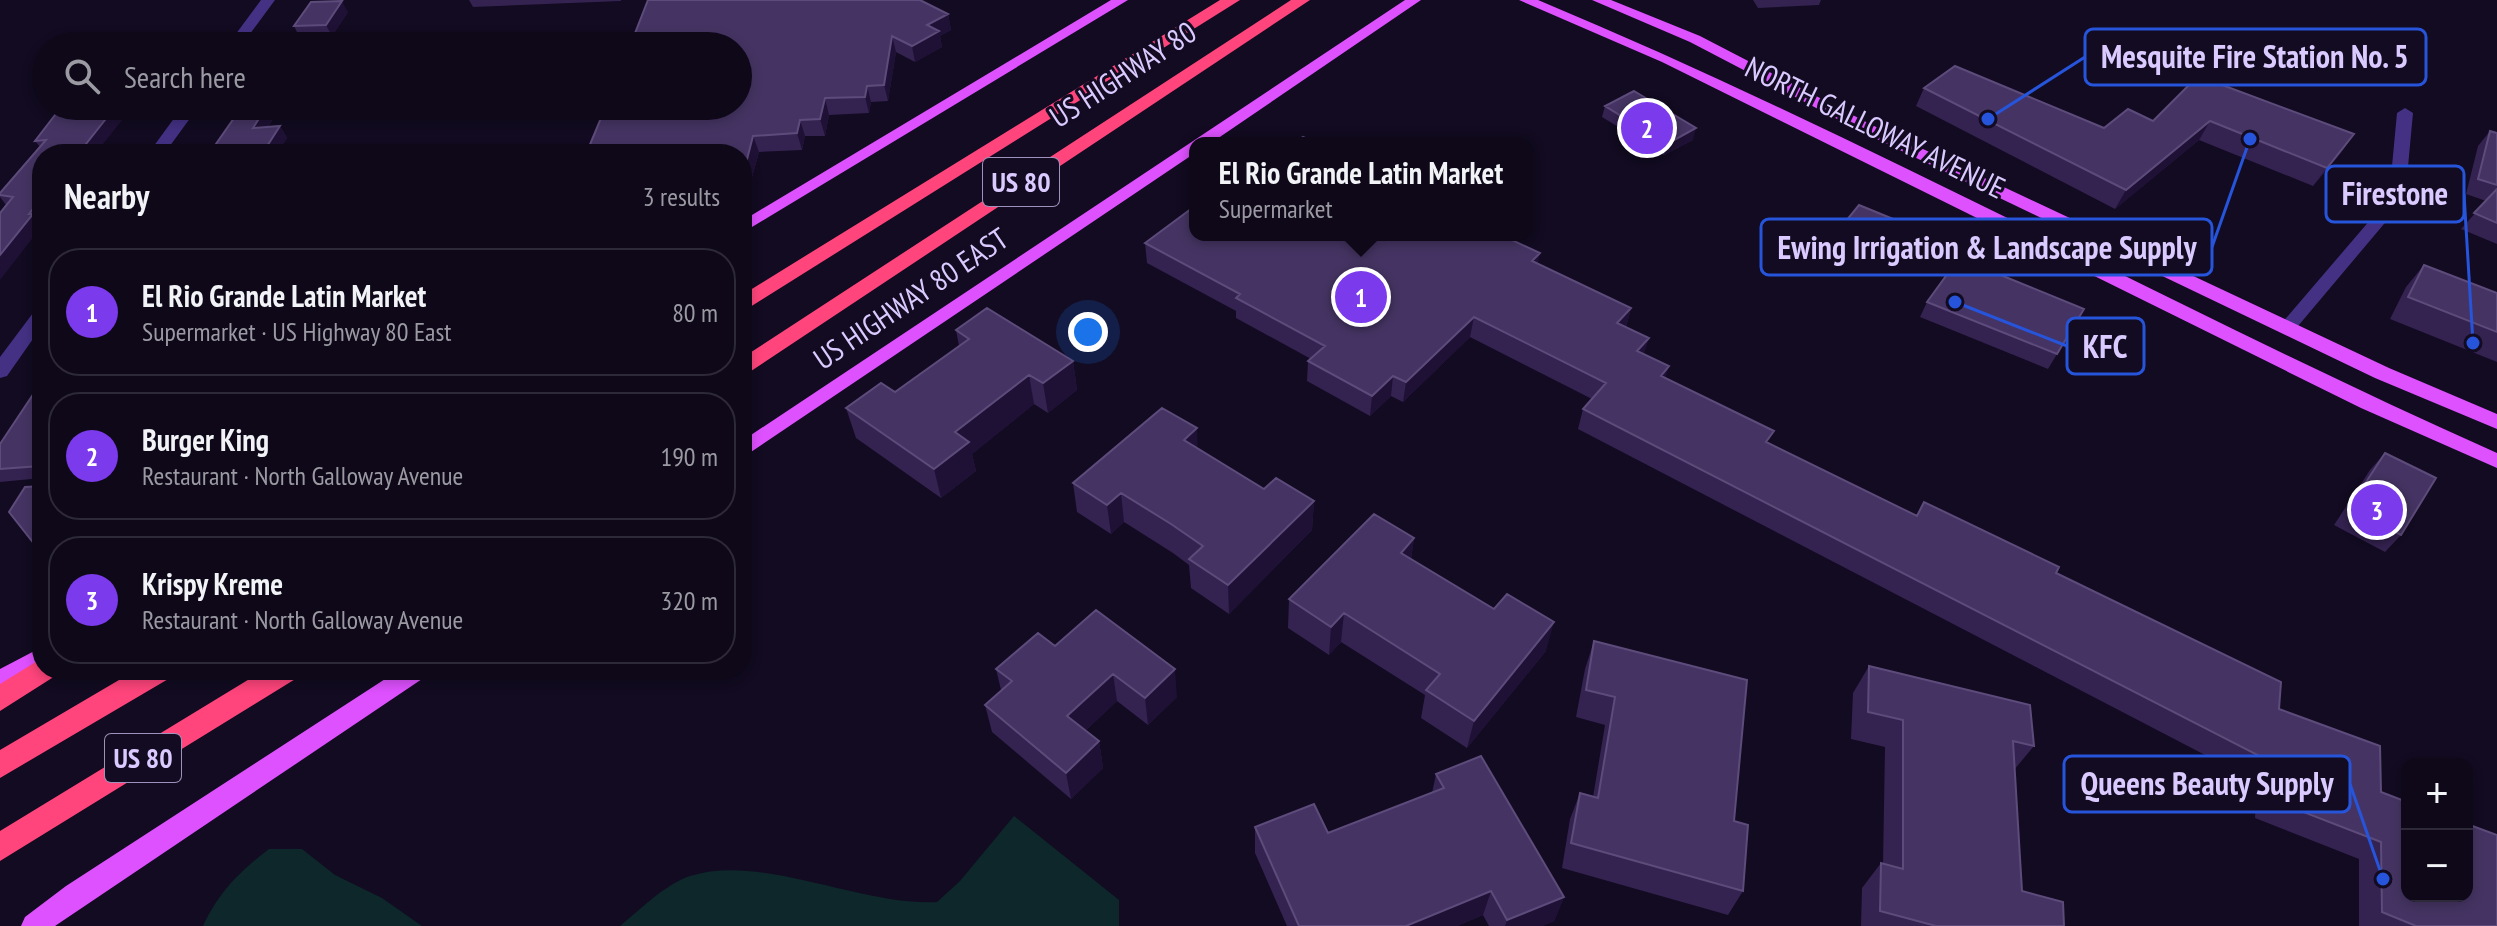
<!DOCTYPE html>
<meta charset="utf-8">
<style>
body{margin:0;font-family:"PT Sans Narrow",sans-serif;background:#171122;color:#f1f3f6}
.controls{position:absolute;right:24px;bottom:24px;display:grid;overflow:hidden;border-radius:16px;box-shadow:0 4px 12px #0003}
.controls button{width:72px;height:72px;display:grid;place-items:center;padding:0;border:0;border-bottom:2px solid #2e2938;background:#0e0819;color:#f1f3f6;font:40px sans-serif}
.you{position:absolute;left:1088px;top:332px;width:28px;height:28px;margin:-20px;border:6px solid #fff;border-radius:50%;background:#1a73e8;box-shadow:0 0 0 12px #1a73e833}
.badge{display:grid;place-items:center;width:52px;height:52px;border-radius:50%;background:#7c3aed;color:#fff;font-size:26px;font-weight:700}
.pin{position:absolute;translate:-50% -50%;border:4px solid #fff;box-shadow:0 2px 8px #0006}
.popup{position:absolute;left:1189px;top:137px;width:344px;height:104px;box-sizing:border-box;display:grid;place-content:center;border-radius:16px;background:#0e0819;filter:drop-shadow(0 2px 6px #0005);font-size:26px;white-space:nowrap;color:#9b9aa2}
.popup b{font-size:30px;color:#f1f3f6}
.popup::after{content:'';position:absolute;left:50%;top:100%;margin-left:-16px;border:16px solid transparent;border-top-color:#0e0819}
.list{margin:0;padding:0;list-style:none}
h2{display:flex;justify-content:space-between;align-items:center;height:104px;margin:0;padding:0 32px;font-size:34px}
h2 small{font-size:26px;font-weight:400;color:#9b9aa2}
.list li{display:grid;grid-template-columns:52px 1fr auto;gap:24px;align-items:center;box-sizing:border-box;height:128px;margin:0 16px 16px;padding:0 16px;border:2px solid #2e2938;border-radius:32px}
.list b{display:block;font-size:30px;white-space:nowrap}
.list p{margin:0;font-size:26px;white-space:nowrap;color:#9b9aa2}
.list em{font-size:26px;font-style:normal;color:#9b9aa2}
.icon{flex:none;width:44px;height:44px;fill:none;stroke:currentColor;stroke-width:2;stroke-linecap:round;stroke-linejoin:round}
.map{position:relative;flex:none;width:2497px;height:926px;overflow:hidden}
.search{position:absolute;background:#0e0819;box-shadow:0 4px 12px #0003;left:32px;top:32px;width:720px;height:88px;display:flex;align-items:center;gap:20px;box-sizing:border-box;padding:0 28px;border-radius:44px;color:#9b9aa2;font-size:30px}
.panel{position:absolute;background:#0e0819;box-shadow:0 4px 12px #0003;left:32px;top:144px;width:720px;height:536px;border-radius:32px}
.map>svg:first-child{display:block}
.green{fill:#0d272b}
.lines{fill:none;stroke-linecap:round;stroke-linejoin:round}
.minor{fill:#443184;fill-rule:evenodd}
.major{fill:#de51ff;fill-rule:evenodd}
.highway{fill:#ff457c;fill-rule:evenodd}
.wall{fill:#342250}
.shaded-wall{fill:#1f1135}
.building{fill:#453463;stroke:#5d4b7b;stroke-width:2}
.labels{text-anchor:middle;stroke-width:6;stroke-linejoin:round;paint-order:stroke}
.shield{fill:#120b21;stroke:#9e91bc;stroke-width:2}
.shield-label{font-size:28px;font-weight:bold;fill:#dacaff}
.street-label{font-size:30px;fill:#dacaff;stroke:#120b21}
.leader{fill:none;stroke:#2654da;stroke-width:3}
.callout-dot{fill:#2654da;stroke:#120b21;stroke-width:3}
.callout{fill:#120b21;stroke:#2654da;stroke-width:3}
.callout-label{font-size:32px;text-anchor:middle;font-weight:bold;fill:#dacaff}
</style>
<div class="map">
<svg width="2497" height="926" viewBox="0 0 2497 926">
<rect width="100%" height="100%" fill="#120b21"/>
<path class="green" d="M1014,816L1119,900V926H620C641,909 664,885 690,876C762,853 860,906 937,902L960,881Z
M269,849H302L335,875L382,898L422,926H203C219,892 239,872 269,849Z"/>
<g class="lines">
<path class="minor" d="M261,0H275L241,46H227Z
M183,106H199L164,154H148Z
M2405,108L2413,113L2405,199L2293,332H2281L2278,328L2281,324L2389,198L2397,113Z
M42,307V326L7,376L0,378V357L36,309Z"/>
<path class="major" d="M1111,0H1128L742,233V221Z
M1405,0H1421L1211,143H1195V153L742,458V441Z
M1519,0H1538C1864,136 2174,309 2497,453V468L2361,408L1662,62Z
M1592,0H1611L1700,36L1872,125L2389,368L2497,414V429L2375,378L1860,131L1690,42Z
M42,647V667L0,690V669Z
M399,670H428L425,677L55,926H21L25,917L66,886Z"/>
<path class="highway" d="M1220,0H1240L742,312V295Z
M1291,0H1310L742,377V358Z
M42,658V670H56L52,678L0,711V684Z
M136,670H174L170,678L0,778V750Z
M264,670H301L297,678L0,861V831Z"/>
</g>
<path class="wall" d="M469,0H621V1L473,7Z
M648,0L948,14L951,30L940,36L942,47L915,62L896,52L888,101L871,102L869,113L829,115L825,136H805L802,150L759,152L749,188H742V154Z
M1753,0H1821L1819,5L1758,8Z
M348,12L332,36L300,38L294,26Z
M2198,76L2354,134L2341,153L2313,186L2199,140L2115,209L1916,106L1924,88L2104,128L2153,121Z
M231,106L271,112L274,117L268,127L280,126L287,138L276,154H209L235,118L229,109Z
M1605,106L1693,140L1664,155L1602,117Z
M123,119L42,154V222L41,223L42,226L6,205L0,197V193L40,147L35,141Z
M2490,131L2497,133V244L2461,229L2486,201L2466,194L2478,146Z
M1893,232L1858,276L1820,259L1824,248Z
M1507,238L1538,264L1631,308L1626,327L1644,354L1665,378L1769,443L1917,516L2056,573L2279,709L2381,792L2497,926H2359V859L2255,818L2257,782L1578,429L1583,409L1592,399L1470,337L1403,402L1391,396L1370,416L1307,381L1308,361L1311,359L1236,318V311L1147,263L1145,243Z
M2424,265L2497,293V362L2390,319L2406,287Z
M1927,302L2084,309L2048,369L1920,317Z
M956,330L1073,361L1077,390L1048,413L1034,404L972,454L976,471L941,498L856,438L846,408L895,392L959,346Z
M42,381V478L0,482V444Z
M1197,448L1264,489L1314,501L1312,530L1229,614L1191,588L1189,565L1173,553L1124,522L1111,534L1077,512L1073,483Z
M2385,453L2401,535L2385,552L2334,525L2370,470Z
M1414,538L1411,559L1546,651L1467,748L1421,718L1425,695L1341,642L1329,655L1288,628L1289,599Z
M1594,641L1734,821L1743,891L1728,915L1562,868L1570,819L1580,793L1593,797L1605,725L1576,717L1585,669Z
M1055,646L1177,697L1148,725L1117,701L1085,731L1099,741L1103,768L1071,799L992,732L985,705L1001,690L996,669Z
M1869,666L2034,746L2014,770L2022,891L2064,926H1861L1862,888L1881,863L1883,864L1885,747L1851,739L1853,693Z
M1436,774L1564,897L1554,921L1542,926H1489L1483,915L1457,926H1287L1255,853V827L1328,833L1432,793Z"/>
<path class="shaded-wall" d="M342,1L348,12L332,36L326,25Z
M948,14L951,30L940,36L942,47L915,62L912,46L927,25Z
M892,36L896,52L888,101L884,85Z
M867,86L871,102L869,113L865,97Z
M825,98L829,115L825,136L820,119Z
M116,106H131L123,119L95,154H78Z
M260,106H275L271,112L274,117L260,139L253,128Z
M800,120L805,136L802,150L797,133Z
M2210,121L2199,140L2115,209L2126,190Z
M280,126L287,138L276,154H262Z
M1696,128L1693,140L1664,155L1667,144Z
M2354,134L2341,153L2313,186L2327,168Z
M753,136L759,152L749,188L744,171Z
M42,198V222L41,223L42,226L0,280V255Z
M1898,221L1893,232L1858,276L1864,264Z
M1540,253L1536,273L1532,261Z
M1631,308L1626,328L1617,323Z
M1474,317L1470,337L1403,402L1406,382Z
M1649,338L1643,358L1637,351Z
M1073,361L1077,390L1048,413L1043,383Z
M1669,366L1663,386L1661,376Z
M1029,375L1034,404L972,454L976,471L941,498L934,469L955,432Z
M1393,376L1391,396L1370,416L1372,396Z
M1197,428L1198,458L1184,440Z
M1121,493L1124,522L1111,534L1107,505Z
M1314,501L1312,530L1229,614L1228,585Z
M1414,538L1410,567L1401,553Z
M1344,613L1341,642L1329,655L1331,627Z
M1554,622L1546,651L1467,748L1474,721Z
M1175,669L1177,697L1148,725L1145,698Z
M1113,674L1117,701L1072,743L1067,716Z
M1099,741L1103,768L1071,799L1066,773Z
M1491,891L1483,915L1457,926H1406Z
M1564,897L1554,921L1542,926H1505L1507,920Z"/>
<path class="building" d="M648,0H920L948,14L927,25L939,31L912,46L892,36L884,85L867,86L865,97L825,98L820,119L800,120L797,133L753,136L744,171H742V154H586L606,106H738V46H630Z
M342,1L326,25L294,26L311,2Z
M1955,66L2104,128L2128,109L2153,121L2198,76L2354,134L2327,168L2210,121L2126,190L1924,88Z
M1634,91L1696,128L1667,144L1605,106Z
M62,106H116L78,154H42V198L29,214H33L0,255V213L13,197L0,195V193L46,140L35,141Z
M231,106H267L253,128L280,126L262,154H209L241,108L229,109Z
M2490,131L2497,133V185L2478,179Z
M1303,137L1316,143H1294Z
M2497,189V223L2474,213Z
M1859,205L1898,221L1864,264L1824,248Z
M1195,206V235H1501L1540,253L1532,261L1631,308L1617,323L1649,338L1637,351L1669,366L1661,376L1774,431L1766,442L1917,516L1924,502L2059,567L2056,573L2281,682L2279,709L2380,746L2381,792L2407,802V896H2467V824L2497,835V926H2416L2382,912L2381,842L2275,801L2277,765L1583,409L1606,383L1474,317L1406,382L1393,376L1372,396L1308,361L1325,346L1236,298L1240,294L1145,243Z
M1959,258L2084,309L2057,354L1927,302Z
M2424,265L2497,293V332L2408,297Z
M987,308L1073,361L1043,383L1029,375L955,432L969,442L934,469L846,408L881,383L895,392L969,339L956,330Z
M42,381V462L40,466L0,469V444Z
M1162,408L1197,428L1184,440L1264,489L1276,478L1314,501L1228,585L1189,559L1203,546L1171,524L1121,493L1107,505L1073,483Z
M2385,453L2436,478L2401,535L2349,508Z
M42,486V550H39L9,512L25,487Z
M1374,514L1414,538L1401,553L1494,609L1507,594L1554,622L1474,721L1426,690L1440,674L1344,613L1331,627L1289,599Z
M1096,610L1175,669L1145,698L1113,674L1067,716L1099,741L1066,773L985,705L1012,681L996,669L1038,633L1055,646Z
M1594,641L1747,680L1734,821L1748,825L1743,891L1571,843L1580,793L1598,798L1615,697L1586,690Z
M1869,666L2030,705L2034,746L2013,741L2022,891L2063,902L2064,926H1936L1880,911L1881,863L1903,869V720L1868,712Z
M1481,756L1564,897L1507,920L1491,891L1406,926H1299L1255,827L1314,804L1328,833L1444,788L1436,774Z"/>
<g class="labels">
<g class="shield">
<rect x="983" y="158" width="76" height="48" rx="6"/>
<rect x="105" y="734" width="76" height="48" rx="6"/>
</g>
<g class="shield-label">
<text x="1021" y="192">US 80</text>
<text x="143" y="768">US 80</text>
</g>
<g class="street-label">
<text transform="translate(1123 75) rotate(-33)" y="10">US HIGHWAY 80</text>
<text transform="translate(1875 128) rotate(26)" y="10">NORTH GALLOWAY AVENUE</text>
<text transform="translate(911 299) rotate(-34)" y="10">US HIGHWAY 80 EAST</text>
</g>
</g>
<path class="leader" d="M1988 119L2085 57M2473 343L2464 194M2250 139L2212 247M1955 302L2067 346M2383 879L2350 784"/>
<g class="callout-dot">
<circle cx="1988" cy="119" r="8"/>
<circle cx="2473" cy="343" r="8"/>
<circle cx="2250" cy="139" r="8"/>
<circle cx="1955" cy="302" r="8"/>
<circle cx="2383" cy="879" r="8"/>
</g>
<g class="callout">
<rect x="2085" y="29" width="341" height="56" rx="8"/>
<rect x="2326" y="166" width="138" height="56" rx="8"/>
<rect x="1761" y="219" width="451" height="56" rx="8"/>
<rect x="2067" y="318" width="77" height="56" rx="8"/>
<rect x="2064" y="756" width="286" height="56" rx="8"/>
</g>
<g class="callout-label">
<text x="2255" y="68">Mesquite Fire Station No. 5</text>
<text x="2395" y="205">Firestone</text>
<text x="1987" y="259">Ewing Irrigation &amp; Landscape Supply</text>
<text x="2105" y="358">KFC</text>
<text x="2207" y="795">Queens Beauty Supply</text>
</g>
</svg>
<div class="controls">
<button>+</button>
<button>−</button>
</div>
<div class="you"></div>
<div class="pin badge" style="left:1361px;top:297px">1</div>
<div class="popup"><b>El Rio Grande Latin Market</b>Supermarket</div>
<div class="pin badge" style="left:1647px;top:128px">2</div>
<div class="pin badge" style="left:2377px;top:510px">3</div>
<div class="search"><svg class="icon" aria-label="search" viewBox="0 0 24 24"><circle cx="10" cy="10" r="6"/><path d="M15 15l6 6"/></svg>Search here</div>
<section class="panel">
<h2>Nearby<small>3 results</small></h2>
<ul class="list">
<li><span class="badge">1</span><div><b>El Rio Grande Latin Market</b><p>Supermarket · US Highway 80 East</p></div><em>80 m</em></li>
<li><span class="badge">2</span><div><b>Burger King</b><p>Restaurant · North Galloway Avenue</p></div><em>190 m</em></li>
<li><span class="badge">3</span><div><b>Krispy Kreme</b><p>Restaurant · North Galloway Avenue</p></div><em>320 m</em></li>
</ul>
</section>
</div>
